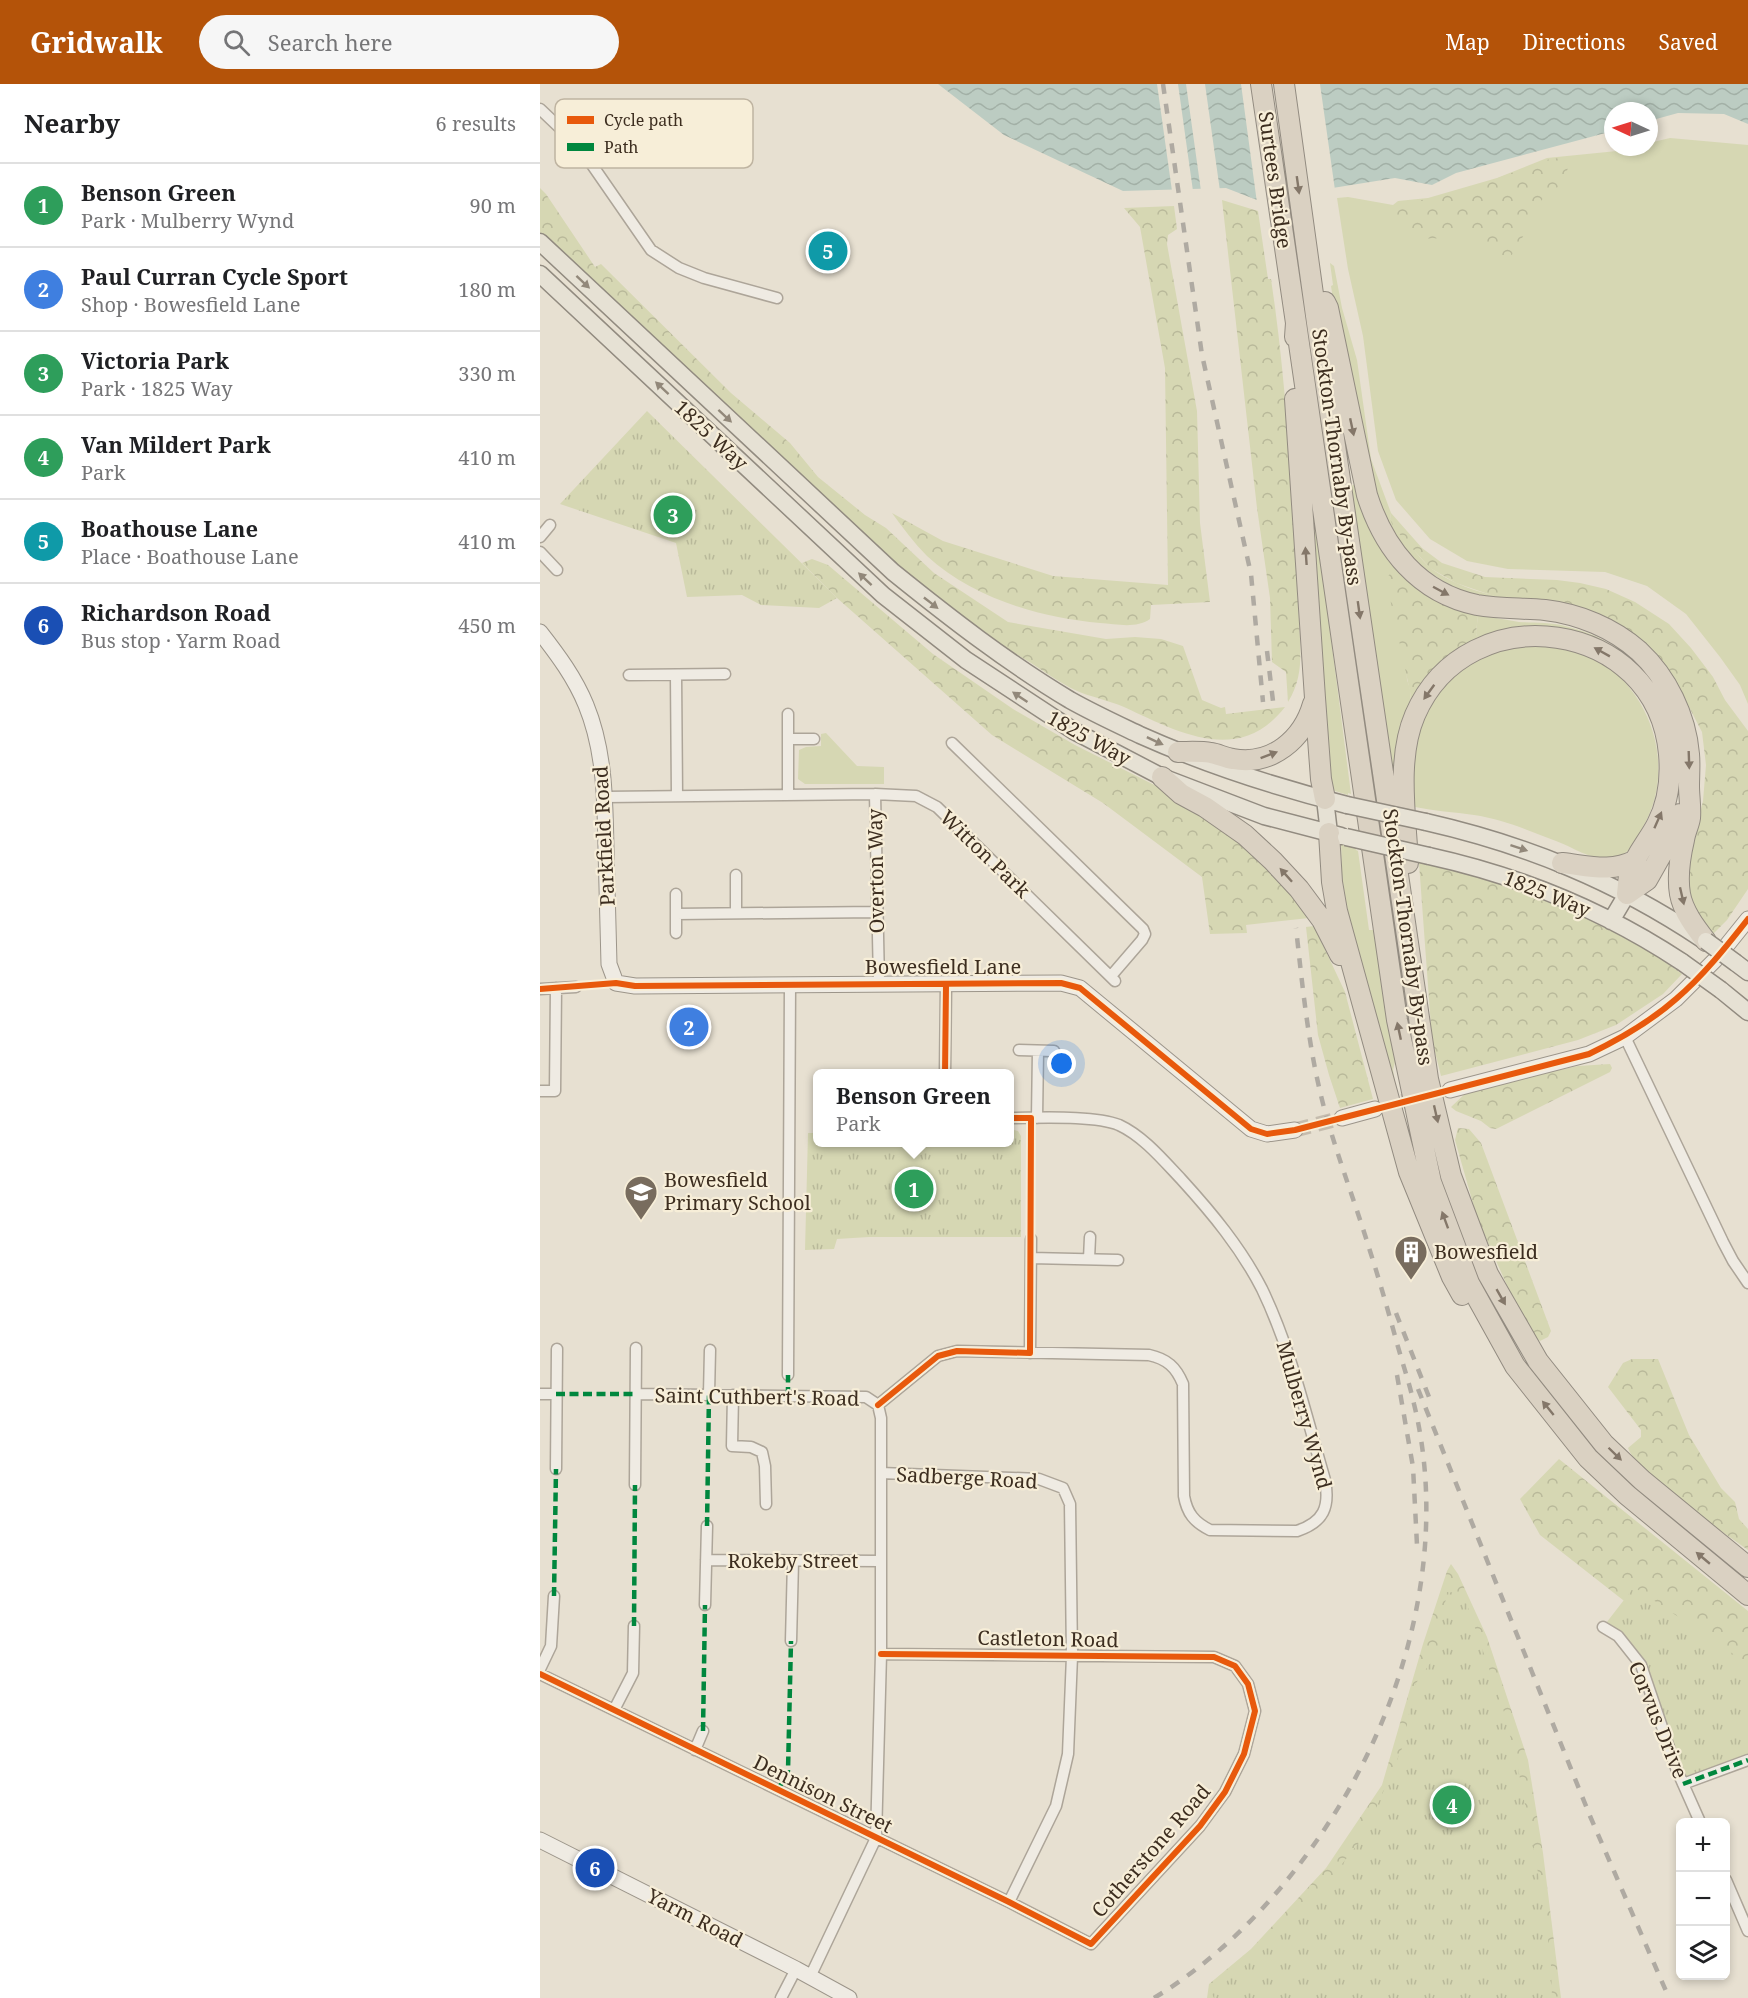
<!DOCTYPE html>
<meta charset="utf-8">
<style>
body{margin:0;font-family:"Noto Serif",serif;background:#f6f6f6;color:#202124}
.controls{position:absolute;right:18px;bottom:18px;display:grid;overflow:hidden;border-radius:9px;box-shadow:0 3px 9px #0003}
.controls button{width:54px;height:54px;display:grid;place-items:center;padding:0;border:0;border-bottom:2px solid #e0e0e0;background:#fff;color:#202124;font:30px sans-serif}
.compass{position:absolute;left:1064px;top:18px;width:54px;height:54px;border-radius:50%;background:#fff;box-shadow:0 3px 9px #0003;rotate:274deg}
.you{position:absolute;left:522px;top:980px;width:21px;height:21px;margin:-15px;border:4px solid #fff;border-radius:50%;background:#1a73e8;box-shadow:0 0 0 9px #1a73e833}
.badge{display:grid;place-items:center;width:39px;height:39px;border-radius:50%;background:#b45309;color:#fff;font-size:20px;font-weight:700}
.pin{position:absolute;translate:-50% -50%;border:3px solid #fff;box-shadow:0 2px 6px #0006}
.popup{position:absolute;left:273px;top:985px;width:201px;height:78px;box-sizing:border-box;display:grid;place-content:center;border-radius:9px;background:#fff;filter:drop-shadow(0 2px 4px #0005);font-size:20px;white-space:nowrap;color:#757577}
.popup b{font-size:22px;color:#202124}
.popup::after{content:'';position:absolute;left:50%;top:100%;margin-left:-12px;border:12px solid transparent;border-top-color:#fff}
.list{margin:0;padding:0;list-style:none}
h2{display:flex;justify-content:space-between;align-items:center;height:78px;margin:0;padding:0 24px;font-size:26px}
h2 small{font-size:20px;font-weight:400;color:#757577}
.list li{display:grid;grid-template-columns:39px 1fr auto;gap:18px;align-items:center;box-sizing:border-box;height:84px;padding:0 24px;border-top:2px solid #e0e0e0}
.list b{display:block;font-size:22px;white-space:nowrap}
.list p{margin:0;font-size:20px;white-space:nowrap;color:#757577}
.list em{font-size:20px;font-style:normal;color:#757577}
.icon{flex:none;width:33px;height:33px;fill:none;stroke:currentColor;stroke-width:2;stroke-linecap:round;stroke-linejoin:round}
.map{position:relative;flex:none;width:1208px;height:1914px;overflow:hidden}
header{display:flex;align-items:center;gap:36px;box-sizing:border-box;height:84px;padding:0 30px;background:#b45309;color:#fff}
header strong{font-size:28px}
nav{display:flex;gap:33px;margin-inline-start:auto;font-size:21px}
.search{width:420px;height:54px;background:#f6f6f6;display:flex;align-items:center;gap:15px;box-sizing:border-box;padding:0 21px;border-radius:33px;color:#757577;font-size:22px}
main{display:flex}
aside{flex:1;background:#fff}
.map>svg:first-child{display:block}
.grass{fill:#d6d7b3}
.forest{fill:url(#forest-crowns)}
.park{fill:url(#park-tufts)}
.water{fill:url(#water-waves)}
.pier{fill:#e7e0d1}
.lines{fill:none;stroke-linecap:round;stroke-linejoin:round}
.secondary-tunnel{stroke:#c5bcae;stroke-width:15;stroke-dasharray:15 8;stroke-linecap:butt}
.street-casing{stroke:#ada599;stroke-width:13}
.secondary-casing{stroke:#9c958a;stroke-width:17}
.primary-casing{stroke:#928b80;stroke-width:19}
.highway-casing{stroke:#928b80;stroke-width:22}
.street{stroke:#efebe3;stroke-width:10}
.secondary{stroke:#efebe3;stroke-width:15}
.primary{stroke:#e6e1d4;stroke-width:16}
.highway{stroke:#dad1c2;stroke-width:20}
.rail{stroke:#afaaa2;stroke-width:4.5;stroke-dasharray:10 10;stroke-linecap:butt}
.primary-bridge-casing{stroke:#928b80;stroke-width:19;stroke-linecap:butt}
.primary-bridge{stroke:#e6e1d4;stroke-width:16}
.quiet{stroke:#00873e;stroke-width:4.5;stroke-dasharray:9 4.5;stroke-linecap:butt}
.cycleway-casing{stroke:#f7eed8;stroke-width:10}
.cycleway{stroke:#e8590c;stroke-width:6}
.oneway{fill:#847769}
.oneway2{fill:#92887a}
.labels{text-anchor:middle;stroke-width:4.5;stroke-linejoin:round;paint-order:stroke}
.street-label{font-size:20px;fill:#3d2e20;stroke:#f7eed8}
.poi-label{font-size:20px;fill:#3d2e20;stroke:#f7eed8;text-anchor:start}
.key{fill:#f7eed8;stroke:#bfb4a1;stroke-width:1.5}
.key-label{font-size:16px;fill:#3d2e20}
</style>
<header>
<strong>Gridwalk</strong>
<div class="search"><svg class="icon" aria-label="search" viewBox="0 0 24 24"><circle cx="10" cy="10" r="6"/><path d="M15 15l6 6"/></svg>Search here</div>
<nav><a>Map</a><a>Directions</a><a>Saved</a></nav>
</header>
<main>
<aside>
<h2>Nearby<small>6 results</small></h2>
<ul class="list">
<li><span class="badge" style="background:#2e9e5b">1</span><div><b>Benson Green</b><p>Park · Mulberry Wynd</p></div><em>90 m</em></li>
<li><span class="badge" style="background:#3f7fe0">2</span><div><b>Paul Curran Cycle Sport</b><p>Shop · Bowesfield Lane</p></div><em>180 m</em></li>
<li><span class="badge" style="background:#2e9e5b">3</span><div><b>Victoria Park</b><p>Park · 1825 Way</p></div><em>330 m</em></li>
<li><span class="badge" style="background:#2e9e5b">4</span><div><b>Van Mildert Park</b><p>Park</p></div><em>410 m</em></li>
<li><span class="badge" style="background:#0f9aa8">5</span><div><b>Boathouse Lane</b><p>Place · Boathouse Lane</p></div><em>410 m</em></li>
<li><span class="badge" style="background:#1a4fb4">6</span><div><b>Richardson Road</b><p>Bus stop · Yarm Road</p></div><em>450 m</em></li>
</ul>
</aside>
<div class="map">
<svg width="1208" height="1914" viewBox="0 0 1208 1914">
<defs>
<pattern id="forest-crowns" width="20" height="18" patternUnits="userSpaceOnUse" patternTransform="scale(1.5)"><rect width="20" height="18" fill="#d6d7b3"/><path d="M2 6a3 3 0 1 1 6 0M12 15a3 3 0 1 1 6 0" fill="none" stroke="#b9b99a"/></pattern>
<pattern id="park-tufts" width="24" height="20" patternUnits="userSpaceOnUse" patternTransform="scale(1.5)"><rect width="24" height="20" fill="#d6d7b3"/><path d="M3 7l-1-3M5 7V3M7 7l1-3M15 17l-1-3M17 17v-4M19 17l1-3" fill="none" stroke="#b9b99a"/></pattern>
<pattern id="water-waves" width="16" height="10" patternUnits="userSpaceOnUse" patternTransform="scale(1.5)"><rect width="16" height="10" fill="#bcccc2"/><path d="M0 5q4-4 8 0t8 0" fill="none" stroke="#a2b0a6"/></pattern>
</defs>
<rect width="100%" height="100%" fill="#e7e0d1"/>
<path class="grass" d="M1130,54L1208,61V620L1200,601L1180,573L1146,530L1107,502L1065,488L968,485L927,477L890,455L856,416L838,367L823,252L808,185L797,114L808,113L853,121L858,117L888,114L957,94L1007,74L1077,67L1094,63H1109V59Z
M790,179L794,182L802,224L817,276L831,375L851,429L850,435C861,448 880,476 892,485C919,505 955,512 988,520L939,514L912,503L879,481L863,466L837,421L800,258L791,202L793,201Z
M771,399L811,710L808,709V711L785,704Z
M814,401L827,441L835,454L860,486L867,596C872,609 872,616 867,628L856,710L809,402Z
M938,531C952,533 966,536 979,538C994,539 1010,538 1025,542C1102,560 1144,624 1138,701L1100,591L980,545L938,555L936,549Z
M1009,560C1023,564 1040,566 1053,573C1111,605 1136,681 1105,739C1099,751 1090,770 1077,774C1057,780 1035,764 1016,757C990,747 962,735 934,731C914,728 894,727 875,723L873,689L874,660L880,641L903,601L946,569L968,562Z
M286,649L317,682L344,683V700H265L258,695L259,666L266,663L281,662V650Z
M801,757L815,761L816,766L818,767L829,846H834L855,978L853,986L856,1003L850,1004L808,833L802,791Z"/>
<path class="forest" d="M1025,73L1029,81L1022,101L1009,108L1000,118L990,141L970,174L951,175L937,152L933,149C907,153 878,161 856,145C853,132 854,126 866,120L934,103L1006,76Z
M0,104L6,110L55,183L61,180L191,309L250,359L278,393L325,431L346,444L394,489L468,538L566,555L595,553L621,555L643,562L662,616L681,624L685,623L686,630L745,623C699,682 638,648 584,623C568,616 550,613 535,606C520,599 505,588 491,579C408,530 338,464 268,398C179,315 90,230 0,148Z
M682,116L718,127L728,195H731C749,314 753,434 760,554C761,578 761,597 748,618L746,588L732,578L730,514L717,424Z
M634,122L637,145L628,151L627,160L657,327L660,439L670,518L611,521L610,535C596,545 576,540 560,539C500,534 433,514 387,472C374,459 363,444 352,429L403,457L513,492L628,501L625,284L600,143L584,124Z
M851,429L882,464L902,479L945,493L1017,496L1040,499L1066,505L1095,518L1129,540L1151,564L1173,593L1185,616L1208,647V805L1187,836L1173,850L1164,842L1142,801L1163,717L1166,681L1162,648L1149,623L1110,568L988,520L954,512L916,499L890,484L854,444L850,435Z
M272,475L288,481L393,570L473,625L535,661L650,719L675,736L745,799L769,834L706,841L707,849L670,850L662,793L563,719L452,651L297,514L262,479Z
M860,486L920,526L938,531L936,549L938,555C909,570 889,589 872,617L849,510L847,493L853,487Z
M879,779L962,796L1037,828L1116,871L1142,890L1123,910L1076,941L1038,956L901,992L892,956Z
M774,842L805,908L833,1015L800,1024L789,991L778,951L766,843Z
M1070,980L1072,984L1070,988L956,1045L950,1044L941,1037L916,1027L911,1023L930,1005L1038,982Z
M918,1044L929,1045L941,1059L1011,1247L1008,1253L1000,1257L994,1252L980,1230L938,1137L915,1056Z
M1092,1275H1118L1149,1351L1181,1404L1195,1418L1199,1435L1208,1445V1466C1179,1445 1100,1394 1088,1364L1101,1353V1346L1068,1303L1083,1279Z
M1019,1375L1208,1527V1614L1000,1451L980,1415Z
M911,1480L918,1490L947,1553L988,1676L1003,1769L1021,1914H996L859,1712L703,1914H667L669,1900L711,1865L786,1784L842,1701L883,1560L907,1487Z"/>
<path class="park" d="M107,327L297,514L279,524L221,521L202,511L147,513L136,459L20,420Z
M470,1045L478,1047L481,1052V1153H329L297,1155L294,1165L265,1166L268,1049H278V1058H470Z
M1094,1503L1208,1580V1676L1143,1700L1101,1581L1063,1543Z
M907,1508L923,1509L964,1628L977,1679L1004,1820L1011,1882L1012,1914H674L672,1910L745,1847L788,1798L824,1752L863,1662L874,1602L896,1571Z"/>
<path class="water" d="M398,0H1208V40L1184,30L1138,29L1109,37V27H1073V47L916,89L892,101L855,94L717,116L686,104L583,107L464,51Z"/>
<path class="pier" d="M617,0H638L653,107H632Z
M646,0H665L680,107H661Z
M701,0H780L795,106L717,119Z"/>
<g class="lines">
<path class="secondary-tunnel" d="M840,1023L910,1006
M755,1046L802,1034"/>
<g class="street-casing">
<path id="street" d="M0,25L39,62L111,166L139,184L164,194L237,214
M0,453L10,441
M0,468L17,486
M89,591L185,590
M136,591L137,712
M248,630V711
M248,655H274
M412,659L603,845L605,850L602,856L571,892
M335,710L339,899
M65,713L335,710L376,712L397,723L575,897
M196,791V829
M136,810V849
M136,830L336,828
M0,905L36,903
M1085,953L1183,1158L1193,1177L1208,1199
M479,966L514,967
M405,990L406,901
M0,1007H15L16,904
M497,1034L498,967
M491,1174L578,1176
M549,1175L550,1153
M490,1269L491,1155
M248,1291L250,901
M0,1310H16
M95,1310L326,1313L338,1321
M169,1310L170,1266
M193,1311L192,1362L211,1363L222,1368L225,1382L226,1420
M338,1321L398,1272L417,1267L609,1271C627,1275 636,1283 643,1300L644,1412C647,1429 654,1438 670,1446L757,1447C784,1438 790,1423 785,1396C766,1332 751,1265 722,1205C701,1164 672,1129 641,1095C623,1076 603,1052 579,1041C554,1031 498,1034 470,1034
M16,1385L17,1265
M341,1389L499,1395L523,1404L530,1420L532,1572L528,1670L516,1722L469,1818
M95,1401L96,1264
M166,1476L340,1477
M165,1521L167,1442
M1063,1543L1078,1552L1101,1581L1136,1684L1160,1738
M251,1557L253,1477
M0,1585L11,1562L14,1512
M0,1590L469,1818L551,1860L660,1742L685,1708L704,1670L715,1627L708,1600L695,1582L674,1573L341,1570
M74,1626L93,1589L94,1542
M155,1666L163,1647
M1143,1700L1208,1676
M1186,1796L1208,1847
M270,1893L336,1754L341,1570V1334L338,1321
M241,1914L256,1885"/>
</g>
<g class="secondary-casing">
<path id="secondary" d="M0,548C18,571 35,594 46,621C65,667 65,717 66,765C67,803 68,841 69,880L76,899L95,902L521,899L540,904L711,1045L727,1050L755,1046
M910,1006L1049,970L1085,953L1136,915L1175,876L1208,835
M802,1034L835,1025
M0,1756L256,1885L309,1914"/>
</g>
<g class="primary-casing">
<path id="primary" d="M0,158L353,488C410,534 468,579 530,616C553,629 577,640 600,651C667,681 735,703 807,721
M0,190L343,511L426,576L534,647L622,693L724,732L801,752
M785,715L789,749
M886,738C987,761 1075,797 1162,855
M889,772C980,792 1065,827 1142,878
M1071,837L1087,810
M1196,879L1208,888
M1181,906L1208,928"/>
</g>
<g class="highway-casing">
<path id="highway" d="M721,0L756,239L755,253
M744,0L777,239L888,995L911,1092L948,1190L998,1277L1064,1360L1102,1396L1208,1483
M785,218L788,224L827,411C844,465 879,509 937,521C959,525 982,524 1005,526C1039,530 1073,544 1099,567C1127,593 1146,632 1149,670C1150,681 1149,692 1149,702C1149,712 1151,724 1150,734C1149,741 1145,748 1144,756C1140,773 1137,792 1140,810C1143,827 1155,843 1166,857
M756,239L857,936L891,1098L929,1199L975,1282L1048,1374L1087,1411L1208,1511
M755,315L775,614L781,695L785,715
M638,668C649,668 660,667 671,669C678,670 685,674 693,675C732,682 763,655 773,620
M622,693L641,710L665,723L705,751L733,777L759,805L782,836L800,871
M789,749L792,798L797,827L869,1088L912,1193L922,1211
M868,779C866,733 856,675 875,631C928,508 1117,535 1129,670C1131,693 1128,719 1117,740C1109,756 1095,771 1090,788C1088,794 1088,803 1087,810
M1022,779C1050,782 1070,789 1096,776
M1087,810L1107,796L1129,757L1140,730"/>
</g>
<use href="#street" class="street"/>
<use href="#secondary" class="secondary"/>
<use href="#primary" class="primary"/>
<use href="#highway" class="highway"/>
<path class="rail" d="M623,0L662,271L711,490L723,618
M727,567L733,617
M856,1229L889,1313
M857,1291L873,1383L877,1461
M878,1305L1050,1732L1129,1914
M614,1914C695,1865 760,1790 807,1709C873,1594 906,1451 874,1320C869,1297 861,1275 855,1252C847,1223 839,1195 830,1167C816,1121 799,1077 786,1031C769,970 763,907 756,844"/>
<g class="primary-bridge-casing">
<path id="primary-bridge" d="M807,721L886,738
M806,753L889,772
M1166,857L1196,879
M1142,878L1181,906"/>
</g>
<use href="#primary-bridge" class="primary-bridge"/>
<path class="quiet" d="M16,1310H95
M248,1312V1291
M167,1442L169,1310
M14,1512L16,1385
M94,1542L95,1401
M163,1647L165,1521
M1143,1700L1208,1676
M238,1706L248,1687L251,1557"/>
<g class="cycleway-casing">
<path id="cycleway" d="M0,905L76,899L95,902L521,899L540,904L711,1045L727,1050L755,1046L1049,970C1080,955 1110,938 1136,915C1163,892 1186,863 1208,835
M405,990L406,901
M338,1321L398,1272L417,1267L490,1269L491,1034H470
M0,1590L469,1818L551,1860L660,1742L685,1708L704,1670L715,1627L708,1600L695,1582L674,1573L341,1570"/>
</g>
<use href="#cycleway" class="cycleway"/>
</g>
<defs><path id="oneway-solid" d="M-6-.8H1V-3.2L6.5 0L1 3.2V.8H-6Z" transform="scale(1.5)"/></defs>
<g class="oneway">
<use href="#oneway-solid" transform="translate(758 101) rotate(82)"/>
<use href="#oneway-solid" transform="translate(812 343) rotate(78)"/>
<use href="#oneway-solid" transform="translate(766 472) rotate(-94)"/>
<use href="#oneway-solid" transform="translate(901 507) rotate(28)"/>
<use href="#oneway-solid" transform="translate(819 526) rotate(82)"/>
<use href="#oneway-solid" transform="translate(1062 568) rotate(-151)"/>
<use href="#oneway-solid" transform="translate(889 608) rotate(126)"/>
<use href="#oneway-solid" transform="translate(729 671) rotate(-21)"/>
<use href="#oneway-solid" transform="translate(1149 676) rotate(88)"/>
<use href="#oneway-solid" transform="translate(1118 736) rotate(-66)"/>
<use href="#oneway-solid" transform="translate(746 791) rotate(-132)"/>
<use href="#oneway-solid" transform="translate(1142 812) rotate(77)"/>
<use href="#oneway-solid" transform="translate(859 947) rotate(-102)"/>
<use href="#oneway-solid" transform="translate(896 1030) rotate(77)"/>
<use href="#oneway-solid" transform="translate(905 1136) rotate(-110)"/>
<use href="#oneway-solid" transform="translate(961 1213) rotate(60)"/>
<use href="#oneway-solid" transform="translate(1008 1324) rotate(-129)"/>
<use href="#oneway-solid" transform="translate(1075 1370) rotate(44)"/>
<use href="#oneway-solid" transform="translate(1163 1474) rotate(-140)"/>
</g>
<g class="oneway2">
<use href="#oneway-solid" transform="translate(43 198) rotate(43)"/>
<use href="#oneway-solid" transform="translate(122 304) rotate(-137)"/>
<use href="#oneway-solid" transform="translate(185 332) rotate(43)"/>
<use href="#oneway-solid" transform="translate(325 495) rotate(-137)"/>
<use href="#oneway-solid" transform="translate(391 519) rotate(38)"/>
<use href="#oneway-solid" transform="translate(480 613) rotate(-146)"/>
<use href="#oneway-solid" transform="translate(615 657) rotate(25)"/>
<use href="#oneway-solid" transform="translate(979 764) rotate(18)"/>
</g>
<defs>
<g id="school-pin" transform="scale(1.725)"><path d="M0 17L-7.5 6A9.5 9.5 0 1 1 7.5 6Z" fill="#786c5e" stroke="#f7eed8"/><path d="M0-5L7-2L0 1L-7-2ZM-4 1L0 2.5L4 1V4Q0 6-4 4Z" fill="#fff"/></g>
<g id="building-pin" transform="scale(1.725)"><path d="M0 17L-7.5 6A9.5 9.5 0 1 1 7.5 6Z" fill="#786c5e" stroke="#f7eed8"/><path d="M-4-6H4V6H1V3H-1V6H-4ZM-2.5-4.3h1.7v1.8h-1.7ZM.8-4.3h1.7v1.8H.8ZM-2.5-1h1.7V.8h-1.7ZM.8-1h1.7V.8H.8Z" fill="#fff"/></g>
</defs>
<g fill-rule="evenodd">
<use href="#school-pin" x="101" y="1108"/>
<use href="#building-pin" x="871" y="1168"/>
</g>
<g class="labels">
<g class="street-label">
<text transform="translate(735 96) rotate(82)" y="7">Surtees Bridge</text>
<text transform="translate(171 351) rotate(43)" y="7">1825 Way</text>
<text transform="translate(797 373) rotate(82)" y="7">Stockton-Thornaby By-pass</text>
<text transform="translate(549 654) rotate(29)" y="7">1825 Way</text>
<text transform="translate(64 752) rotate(-93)" y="7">Parkfield Road</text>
<text transform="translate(445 770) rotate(44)" y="7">Witton Park</text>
<text transform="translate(336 787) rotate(-91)" y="7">Overton Way</text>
<text transform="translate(1007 810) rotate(22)" y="7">1825 Way</text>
<text transform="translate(868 853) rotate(82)" y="7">Stockton-Thornaby By-pass</text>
<text x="403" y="890">Bowesfield Lane</text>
<text transform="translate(217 1313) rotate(1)" y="7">Saint Cuthbert's Road</text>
<text transform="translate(764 1331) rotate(74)" y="7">Mulberry Wynd</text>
<text transform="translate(427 1394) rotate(3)" y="7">Sadberge Road</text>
<text x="253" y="1484">Rokeby Street</text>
<text transform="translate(508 1555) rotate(1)" y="7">Castleton Road</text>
<text transform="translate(1118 1636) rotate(68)" y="7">Corvus Drive</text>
<text transform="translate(283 1710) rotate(26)" y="7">Dennison Street</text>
<text transform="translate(611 1767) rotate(-49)" y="7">Cotherstone Road</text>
<text transform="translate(155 1834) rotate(27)" y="7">Yarm Road</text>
</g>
<g class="poi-label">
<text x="124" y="1103">Bowesfield<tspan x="124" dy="23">Primary School</tspan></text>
<text x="894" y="1175">Bowesfield</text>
</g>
</g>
<rect x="15" y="15" width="198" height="69" rx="9" class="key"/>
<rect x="27" y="32" width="27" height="8" fill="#e8590c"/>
<rect x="27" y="59" width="27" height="8" fill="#00873e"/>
<g class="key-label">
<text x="64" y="42">Cycle path</text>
<text x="64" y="69">Path</text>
</g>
</svg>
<div class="controls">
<button>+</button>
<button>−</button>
<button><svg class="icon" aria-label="layers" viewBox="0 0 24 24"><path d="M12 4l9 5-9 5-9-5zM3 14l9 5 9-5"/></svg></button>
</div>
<svg class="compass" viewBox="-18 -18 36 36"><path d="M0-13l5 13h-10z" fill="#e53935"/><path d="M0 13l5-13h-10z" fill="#757577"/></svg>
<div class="you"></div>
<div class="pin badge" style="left:374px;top:1105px;background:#2e9e5b">1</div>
<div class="popup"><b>Benson Green</b>Park</div>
<div class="pin badge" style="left:149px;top:943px;background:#3f7fe0">2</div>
<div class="pin badge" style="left:133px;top:431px;background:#2e9e5b">3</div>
<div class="pin badge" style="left:912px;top:1721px;background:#2e9e5b">4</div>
<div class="pin badge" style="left:288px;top:167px;background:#0f9aa8">5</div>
<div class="pin badge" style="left:55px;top:1784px;background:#1a4fb4">6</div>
</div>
</main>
